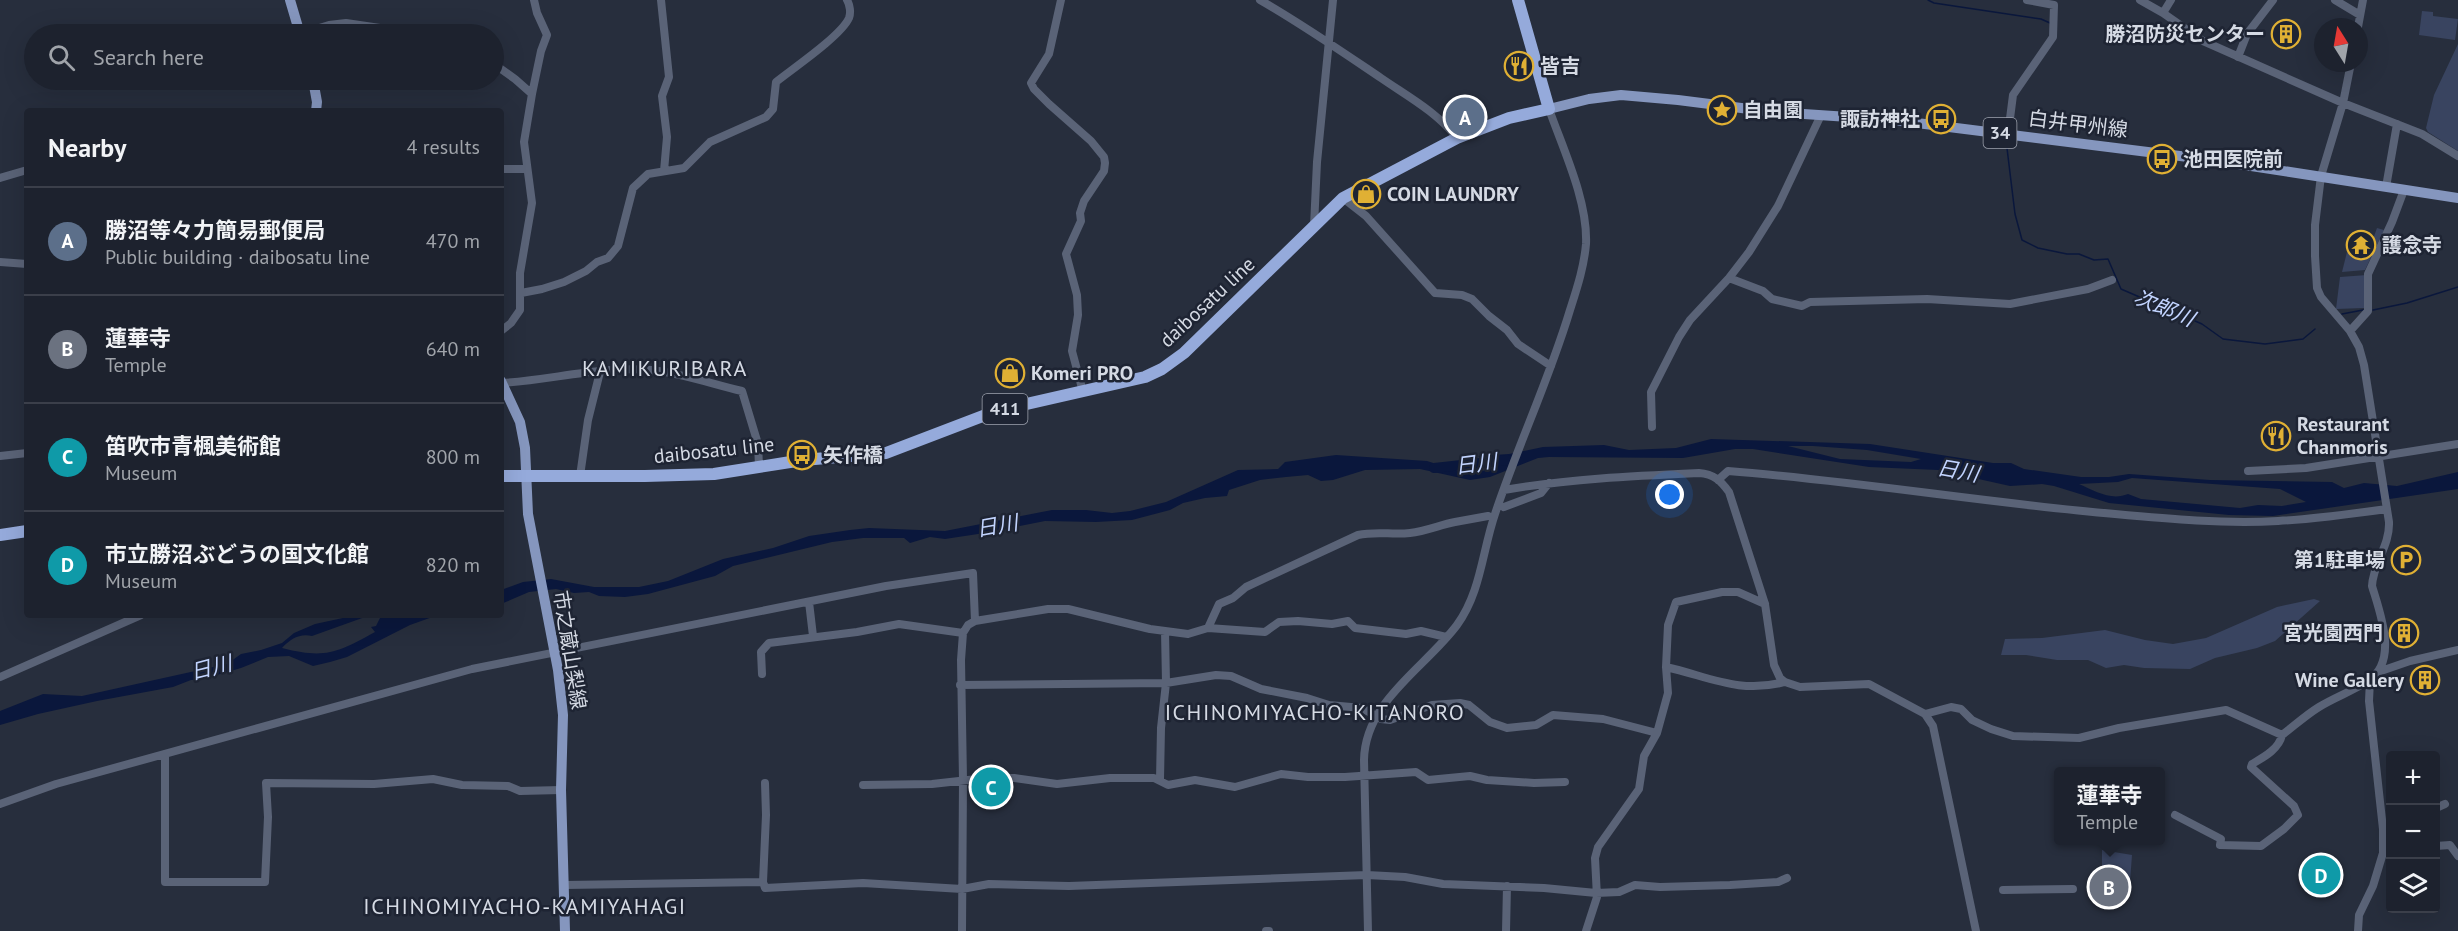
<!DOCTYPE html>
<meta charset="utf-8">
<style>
body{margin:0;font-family:"PT Sans","Noto Sans JP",sans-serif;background:#2a2f3a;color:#f1f3f6}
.controls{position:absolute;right:18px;bottom:18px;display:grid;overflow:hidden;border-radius:6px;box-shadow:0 6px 24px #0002}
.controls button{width:54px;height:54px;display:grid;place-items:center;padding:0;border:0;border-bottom:2px solid #3b3f4a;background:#1d222e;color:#f1f3f6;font:30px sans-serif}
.compass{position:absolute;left:2314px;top:18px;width:54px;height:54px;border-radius:50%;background:#1d222e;box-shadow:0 6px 24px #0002;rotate:349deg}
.you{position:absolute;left:1670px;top:495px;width:21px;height:21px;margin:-15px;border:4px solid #fff;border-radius:50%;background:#1a73e8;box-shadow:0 0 0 9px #1a73e833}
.badge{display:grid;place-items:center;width:39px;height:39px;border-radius:50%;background:#e0b034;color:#fff;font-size:20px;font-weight:700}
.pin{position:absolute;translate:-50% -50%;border:3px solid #fff;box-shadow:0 2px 6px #0006}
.popup{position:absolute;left:2054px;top:767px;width:111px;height:78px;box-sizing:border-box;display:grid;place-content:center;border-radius:6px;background:#1d222e;filter:drop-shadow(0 2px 4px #0005);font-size:20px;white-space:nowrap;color:#a0a4aa}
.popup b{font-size:22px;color:#f1f3f6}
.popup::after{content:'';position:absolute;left:50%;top:100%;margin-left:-12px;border:12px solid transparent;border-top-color:#1d222e}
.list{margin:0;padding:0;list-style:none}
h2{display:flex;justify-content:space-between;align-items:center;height:78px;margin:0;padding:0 24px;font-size:26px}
h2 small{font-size:20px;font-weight:400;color:#a0a4aa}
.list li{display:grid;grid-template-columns:39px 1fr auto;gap:18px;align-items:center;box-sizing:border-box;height:108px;padding:0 24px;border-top:2px solid #3b3f4a}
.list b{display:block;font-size:22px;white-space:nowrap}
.list p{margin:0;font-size:20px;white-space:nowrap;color:#a0a4aa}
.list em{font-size:20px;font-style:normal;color:#a0a4aa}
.icon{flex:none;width:33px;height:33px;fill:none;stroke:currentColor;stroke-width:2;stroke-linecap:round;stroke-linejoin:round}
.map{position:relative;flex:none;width:2458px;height:931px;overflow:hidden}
.search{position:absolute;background:#1d222e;box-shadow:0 6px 24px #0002;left:24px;top:24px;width:480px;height:66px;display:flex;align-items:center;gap:15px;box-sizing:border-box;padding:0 21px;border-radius:33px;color:#a0a4aa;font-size:22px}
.panel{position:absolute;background:#1d222e;box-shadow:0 6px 24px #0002;left:24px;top:108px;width:480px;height:510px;border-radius:6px}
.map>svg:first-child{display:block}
.green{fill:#394460}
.water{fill:#0a173c;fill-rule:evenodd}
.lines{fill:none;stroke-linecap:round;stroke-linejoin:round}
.stream{stroke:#0a173c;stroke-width:1.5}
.river{stroke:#0a173c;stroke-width:10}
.minor{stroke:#5a6377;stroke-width:8}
.major{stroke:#8596be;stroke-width:10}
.highway{stroke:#95aadb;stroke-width:12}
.labels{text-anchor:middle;stroke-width:5;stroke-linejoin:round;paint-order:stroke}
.shield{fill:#1e2433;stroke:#9ea3af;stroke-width:1.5}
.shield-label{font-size:18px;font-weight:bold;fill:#d5dae4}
.poi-label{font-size:20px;font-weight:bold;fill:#d5dae4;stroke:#1e2433;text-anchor:start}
.street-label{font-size:20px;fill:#d5dae4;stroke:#1e2433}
.water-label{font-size:21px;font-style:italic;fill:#c2d4ff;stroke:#1e2433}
.quarter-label{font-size:22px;letter-spacing:1.5px;fill:#d5dae4;stroke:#1e2433}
</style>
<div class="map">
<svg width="2458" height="931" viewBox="0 0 2458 931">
<rect width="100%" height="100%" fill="#272e3d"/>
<path class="green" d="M2422,11L2433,12V16L2458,19L2455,40L2419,35Z
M2458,44V151L2428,132L2426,128L2434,95Z
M2377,228L2384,230L2365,270L2342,272L2347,252L2367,256Z
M2367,275L2364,308L2336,309L2340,277Z
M2314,599L2320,601L2275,641L2257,648L2215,658L2190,669L2144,668L2124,665L2106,668L2088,660H2057L2026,655H2001L2005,639L2042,638L2105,630L2145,640L2173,644L2206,638L2277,607Z
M2102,850L2132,855L2129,896H2117V906L2097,902V896H2115L2114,880H2102Z"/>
<path class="water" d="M1711,439L1870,444L1993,463H2011L2024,469L2081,477H2109L2129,474L2210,480L2332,482L2344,488L2364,483L2397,486L2458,472V489L2273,516L2229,515L2109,503L2054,486L2042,484L2010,486L1938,470L1869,467L1753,449H1735L1683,458L1549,457L1538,458L1490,477L1470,480L1420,469L1365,470L1333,480L1321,481L1308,475L1286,477L1260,480L1229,490L1227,496L1205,498L1183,503L1170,510L1132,520L1096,522L1045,521L978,534L945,539L930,537L910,543L904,538H863L832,542L733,566L715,576L648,594L625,597L599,596L589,592L574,593L556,589L529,592L501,604V590L523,582L551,579L594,587H639L668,581L723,559L773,548L809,536L850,530L869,528L945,531L1052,510H1086L1112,513L1130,511L1166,502L1238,470L1278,469L1285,462L1336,455L1427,461L1465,473L1488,470L1504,464L1484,459L1478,456L1509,454L1543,447L1604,445L1629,450L1676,448ZM1788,446H1813L1867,450L1921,459L1911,462L1840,459ZM2132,478L2280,489L2306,502L2282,506L2258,505L2240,508L2141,499L2128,494C2111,501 2095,491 2079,484L2118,482Z
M357,615H438L410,625L347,657L330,662L313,666L289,656L268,657L241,668L203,679L191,680L173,687L97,701L38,714L0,725V711L43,694L82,696L227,664L241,654L261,650L282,643L294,633L315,624ZM376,616L380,618L376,626L371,627L375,632C337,653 325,659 282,648C290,639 300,633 312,636L365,617Z"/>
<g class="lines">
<path class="stream" d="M1928,0L1934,3L2041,19L2050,23
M2006,140L2015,214L2022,240L2038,248L2067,254H2079L2094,260L2108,259L2121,289L2202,324L2223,339L2265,344L2303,339L2315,329
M2373,310L2407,303L2458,287
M2342,314L2363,310"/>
<path class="river" d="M1434,468L1508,460"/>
<path class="minor" d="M661,0L669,77L662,96L667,137L664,171
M1061,0L1049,54L1031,83L1034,89L1049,104L1091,141L1104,157L1105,163L1104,171L1084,201L1080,213L1081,221L1066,254L1077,295L1078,315L1072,351L1083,392
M1260,0C1302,24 1341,51 1381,78C1407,96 1437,112 1457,138
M2140,0L2163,13L2203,41L2343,103L2422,134L2458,156
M2335,0L2360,15
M2163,13L2171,0
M2358,27L2363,0
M300,34L329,25L346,23L407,32L455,31L465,34
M2238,57L2247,34L2273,0
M494,64L515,79L532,94L524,142L532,203L520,273V310L511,323L501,331
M532,94L541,51L547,35L537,13L534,0
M2008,134L2013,95L2053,37L2054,5L2027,0
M501,169H527
M0,178L27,170
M2386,187L2397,124
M1343,198L1366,216L1435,293L1462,295L1472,299L1489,316L1507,330L1518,344L1551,366
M1314,226L1317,162L1333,0
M0,262L27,264
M1729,278L1763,291L1772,299L1802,306L1810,302L1927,299L2010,304L2088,289L2112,280
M521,293L542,289L564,282L586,271L597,262L608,258L618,246L633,188L648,174L684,168L710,142L766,117L773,109L776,82C792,69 841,36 849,18C851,13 850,5 847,0
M2350,331L2368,311V274L2392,222L2404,190
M502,383C552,380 600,366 651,370C681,373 712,384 742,391L758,444L759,466
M1652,427L1651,392L1679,337L1690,320L1729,278L1749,252L1778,206L1821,115
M0,456L27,453
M2248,471L2306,468L2458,444
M580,476L588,420L600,372
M1718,480L1728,471C1858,481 1986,503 2115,514C2169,519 2224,524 2278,521C2315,519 2351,514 2387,509
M1504,490C1568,479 1633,476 1699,473C1714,474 1721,481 1729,492L1765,604L1774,665L1780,678L1785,682L1800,687L1869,684L1925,714L1933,726L1976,931
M1504,507L1541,493L1549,483
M809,602L813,636
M1208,628L1219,604L1233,598L1246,587L1358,535C1376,531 1392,535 1410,533C1426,531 1440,525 1455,522C1466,520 1477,518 1488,516
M1666,667C1710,677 1739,694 1785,682
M2378,672L2410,661L2458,650
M762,674L761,652L769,643L857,632L899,624L963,633
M0,677L141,615
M960,685L1166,683L1216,675L1231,676L1261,689L1307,698L1329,705L1362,708L1381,719L1390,720L1432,705L1460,703L1469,705L1490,722L1507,728L1536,725L1553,715L1603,719L1657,733
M1925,714L1951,707L1961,709L1972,720L1991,729L2013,736L2079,738L2119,728L2226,710L2282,735
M165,754V882H265L268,817L266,783L374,784L433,779L462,785L508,786L520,791L561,790
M1160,780L1161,728L1166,683L1165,631
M765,783L766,815L763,882L765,888L863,883L962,889L989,884L1069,886L1367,875L1405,877L1443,884L1544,888L1596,893L1619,892L1635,885L1660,887L1730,885L1778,882L1787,878
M863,785L932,784L986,778H1014L1057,784L1110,778H1154L1168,785L1195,780L1235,787L1281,774L1308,777H1345L1416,772L1428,780L1470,776L1487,780L1534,783L1565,782
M0,804L56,784L472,669L886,586L973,573L975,621
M2436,808L2445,804
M2175,815L2221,839L2220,845L2261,846L2284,829L2298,815L2294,806L2251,767L2252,764C2264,757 2279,749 2282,735C2294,726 2306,715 2319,707C2335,697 2353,691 2368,681C2399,661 2380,613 2372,586C2373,563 2390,546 2389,522L2364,365L2359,347L2350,331L2321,297L2317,288L2315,256V225L2321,176L2343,103L2351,63
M2436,846L2450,845L2458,856
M565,885L763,882
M2003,890L2073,889
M962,931L963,780L961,660L963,633L968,625L975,621L1048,609H1068L1150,629L1188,634L1208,628L1265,632L1279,622L1298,621L1332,624L1348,621L1355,628L1406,634L1421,631L1446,637
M1266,931H1269
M1368,931L1364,760C1365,701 1425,668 1457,625C1481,592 1482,552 1495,514C1518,445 1549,380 1570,310C1577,288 1584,267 1586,244C1588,201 1563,149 1549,109
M1506,931L1507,886
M1586,931L1597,897L1595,858L1598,847L1639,789L1644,756L1657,733L1668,693L1666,667L1668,625L1676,602L1722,592H1738L1765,604
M2358,931L2359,915L2373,886L2383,853V829L2369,701L2370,680"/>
<path class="major" d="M290,0L300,34
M313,80L317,102L316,111
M1549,109L1589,99L1621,95L1678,100L1773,112L1893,120L2212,160L2458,198
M501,381L520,422L525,448L528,514L558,670L563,715L561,790L565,931"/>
<path class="highway" d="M501,476H645L714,474L803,460L886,453L996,411L1145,377L1162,369L1184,353L1343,198L1457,138L1509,118L1549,109L1518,0
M0,535L27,531"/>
</g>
<defs>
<g id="building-ring" transform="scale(1.5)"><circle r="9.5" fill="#1e2433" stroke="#e0b034" stroke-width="1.5"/><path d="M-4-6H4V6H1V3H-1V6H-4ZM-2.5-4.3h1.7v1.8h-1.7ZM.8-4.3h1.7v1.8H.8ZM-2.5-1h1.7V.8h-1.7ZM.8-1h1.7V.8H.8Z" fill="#e0b034"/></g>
<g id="restaurant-ring" transform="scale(1.5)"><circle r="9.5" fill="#1e2433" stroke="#e0b034" stroke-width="1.5"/><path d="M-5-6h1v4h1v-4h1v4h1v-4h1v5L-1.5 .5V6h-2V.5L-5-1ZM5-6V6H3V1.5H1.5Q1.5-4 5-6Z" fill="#e0b034"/></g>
<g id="sight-ring" transform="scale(1.5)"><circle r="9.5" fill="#1e2433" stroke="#e0b034" stroke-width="1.5"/><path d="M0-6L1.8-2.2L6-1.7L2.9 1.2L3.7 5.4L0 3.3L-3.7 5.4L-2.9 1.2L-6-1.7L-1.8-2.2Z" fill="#e0b034"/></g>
<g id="bus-ring" transform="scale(1.5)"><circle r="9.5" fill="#1e2433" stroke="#e0b034" stroke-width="1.5"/><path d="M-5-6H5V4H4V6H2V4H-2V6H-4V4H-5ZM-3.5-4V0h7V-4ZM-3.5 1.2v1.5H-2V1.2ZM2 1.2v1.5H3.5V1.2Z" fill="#e0b034"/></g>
<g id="shop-ring" transform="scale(1.5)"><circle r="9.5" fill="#1e2433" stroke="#e0b034" stroke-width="1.5"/><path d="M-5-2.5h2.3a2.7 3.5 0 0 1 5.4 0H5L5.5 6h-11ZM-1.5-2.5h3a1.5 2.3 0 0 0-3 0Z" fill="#e0b034"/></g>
<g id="temple-ring" transform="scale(1.5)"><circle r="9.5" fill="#1e2433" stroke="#e0b034" stroke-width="1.5"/><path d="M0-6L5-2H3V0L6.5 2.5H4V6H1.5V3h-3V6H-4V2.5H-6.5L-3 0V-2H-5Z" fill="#e0b034"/></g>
<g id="parking-ring" transform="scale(1.5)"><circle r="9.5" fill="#1e2433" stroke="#e0b034" stroke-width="1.5"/><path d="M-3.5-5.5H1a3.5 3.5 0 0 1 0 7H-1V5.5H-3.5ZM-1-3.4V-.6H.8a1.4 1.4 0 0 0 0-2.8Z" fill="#e0b034"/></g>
</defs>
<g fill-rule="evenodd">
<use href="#building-ring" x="2286" y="34"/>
<use href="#restaurant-ring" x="1519" y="66"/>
<use href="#sight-ring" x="1722" y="110"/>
<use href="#bus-ring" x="1941" y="119"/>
<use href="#bus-ring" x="2162" y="159"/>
<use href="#shop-ring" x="1366" y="194"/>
<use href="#temple-ring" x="2361" y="245"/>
<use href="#shop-ring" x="1010" y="373"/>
<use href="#restaurant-ring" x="2276" y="436"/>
<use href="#bus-ring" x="802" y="455"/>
<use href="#parking-ring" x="2406" y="560"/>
<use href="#building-ring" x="2404" y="633"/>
<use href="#building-ring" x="2425" y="680"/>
</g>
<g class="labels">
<g class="shield">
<rect x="1983.5" y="118" width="33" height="30" rx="4.5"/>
<rect x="982.5" y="394" width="45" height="30" rx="4.5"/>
</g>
<g class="shield-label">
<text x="2000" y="139">34</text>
<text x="1005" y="415">411</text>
</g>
<g class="poi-label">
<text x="2265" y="41" text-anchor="end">勝沼防災センター</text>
<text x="1540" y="73">皆吉</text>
<text x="1743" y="117">自由園</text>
<text x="1920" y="126" text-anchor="end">諏訪神社</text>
<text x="2183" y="166">池田医院前</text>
<text x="1387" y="201">COIN LAUNDRY</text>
<text x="2382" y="252">護念寺</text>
<text x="1031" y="380">Komeri PRO</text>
<text x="2297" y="431">Restaurant<tspan x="2297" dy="23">Chanmoris</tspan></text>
<text x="823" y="462">矢作橋</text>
<text x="2385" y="567" text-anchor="end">第1駐車場</text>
<text x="2383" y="640" text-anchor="end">宮光園西門</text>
<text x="2404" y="687" text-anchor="end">Wine Gallery</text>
</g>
<g class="street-label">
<text transform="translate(2078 124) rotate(7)" y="7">白井甲州線</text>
<text transform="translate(1207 302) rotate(-43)" y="7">daibosatu line</text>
<text transform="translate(714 450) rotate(-6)" y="7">daibosatu line</text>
<text transform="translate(570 650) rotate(81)" y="7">市之蔵山梨線</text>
</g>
<g class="water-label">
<text transform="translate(2164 308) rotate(23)" y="7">次郎川</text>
<text transform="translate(1476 464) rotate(-7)" y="7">日川</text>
<text transform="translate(1958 471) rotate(10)" y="7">日川</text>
<text transform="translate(997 526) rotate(-10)" y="7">日川</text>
<text transform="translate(211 668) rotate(-14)" y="7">日川</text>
</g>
<g class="quarter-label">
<text x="665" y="376">KAMIKURIBARA</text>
<text x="1315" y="720">ICHINOMIYACHO-KITANORO</text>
<text x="525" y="914">ICHINOMIYACHO-KAMIYAHAGI</text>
</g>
</g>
</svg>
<div class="controls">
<button>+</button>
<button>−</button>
<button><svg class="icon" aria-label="layers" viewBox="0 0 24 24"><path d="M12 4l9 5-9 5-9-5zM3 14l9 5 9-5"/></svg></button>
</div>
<svg class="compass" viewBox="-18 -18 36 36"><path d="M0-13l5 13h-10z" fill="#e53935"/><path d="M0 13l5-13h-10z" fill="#a0a4aa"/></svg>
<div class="you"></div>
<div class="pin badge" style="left:1465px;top:117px;background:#5c6f8a">A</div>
<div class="pin badge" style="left:2109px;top:887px;background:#6b7280">B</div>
<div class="popup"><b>蓮華寺</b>Temple</div>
<div class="pin badge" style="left:991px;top:787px;background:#0f9aa8">C</div>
<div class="pin badge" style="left:2321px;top:875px;background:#0f9aa8">D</div>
<div class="search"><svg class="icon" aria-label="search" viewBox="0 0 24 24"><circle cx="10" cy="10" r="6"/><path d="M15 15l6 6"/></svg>Search here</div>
<section class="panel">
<h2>Nearby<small>4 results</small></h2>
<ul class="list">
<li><span class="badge" style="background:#5c6f8a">A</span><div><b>勝沼等々力簡易郵便局</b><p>Public building · daibosatu line</p></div><em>470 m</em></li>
<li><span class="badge" style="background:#6b7280">B</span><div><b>蓮華寺</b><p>Temple</p></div><em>640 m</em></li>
<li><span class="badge" style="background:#0f9aa8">C</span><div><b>笛吹市青楓美術館</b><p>Museum</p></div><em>800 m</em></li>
<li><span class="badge" style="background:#0f9aa8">D</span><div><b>市立勝沼ぶどうの国文化館</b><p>Museum</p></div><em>820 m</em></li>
</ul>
</section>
</div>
